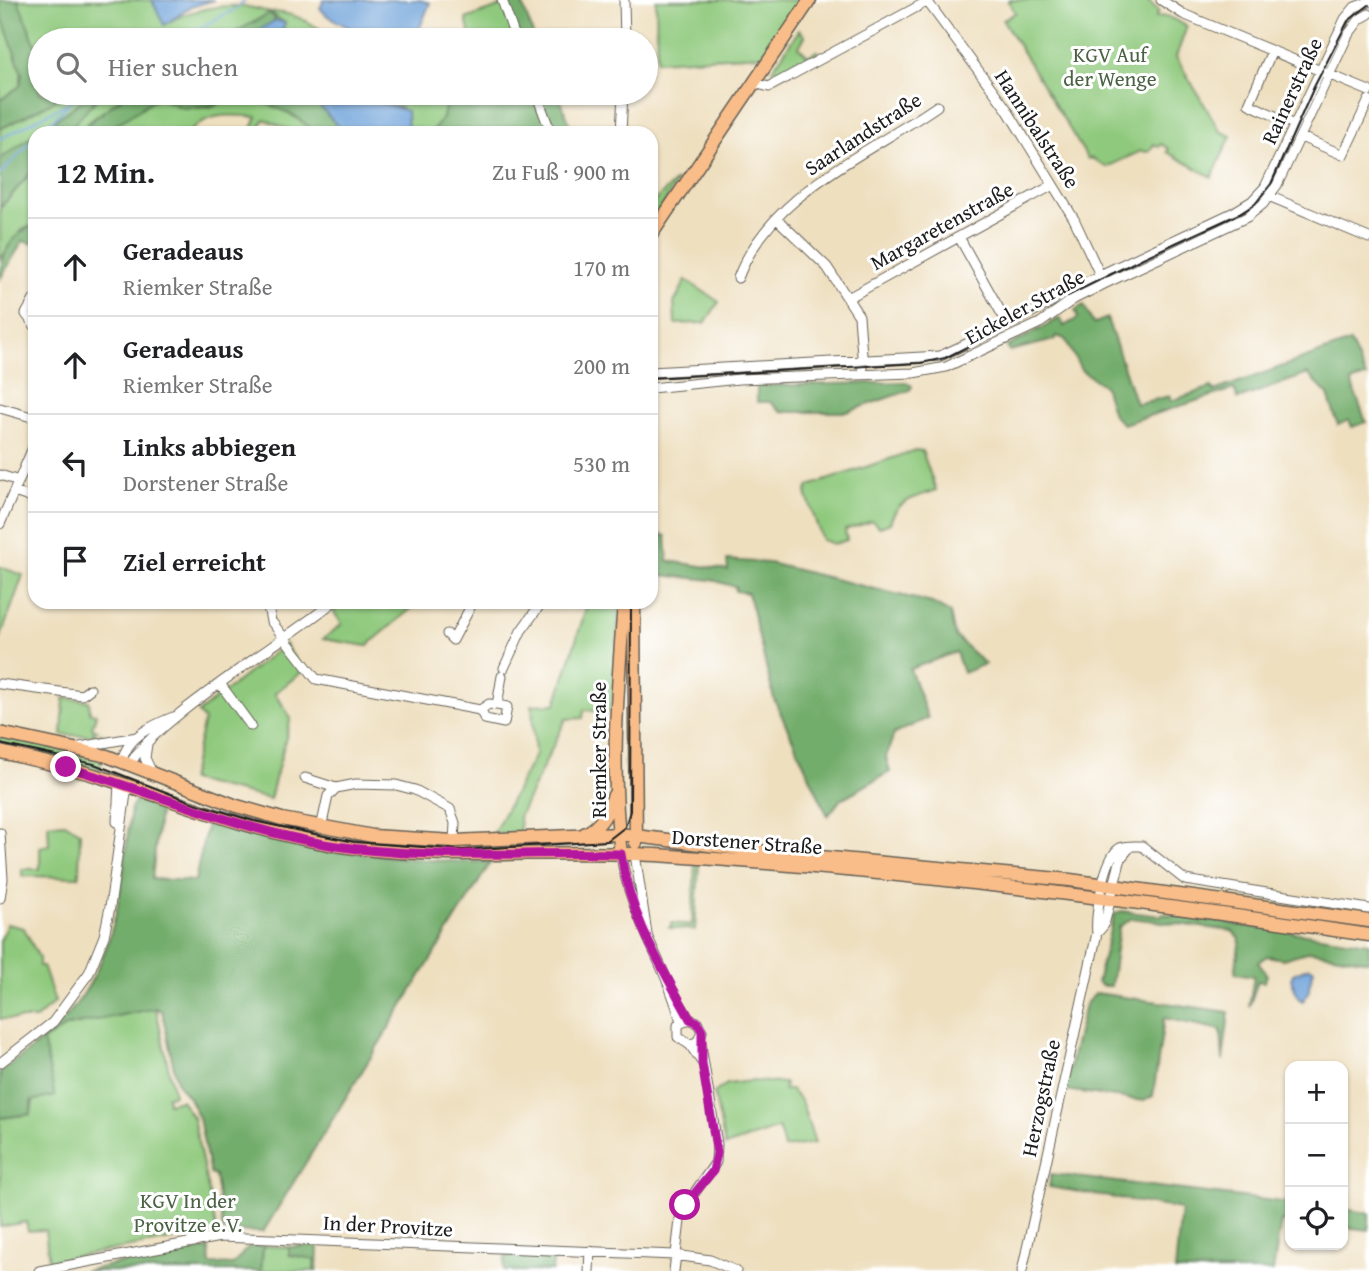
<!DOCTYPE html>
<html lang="de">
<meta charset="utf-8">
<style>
body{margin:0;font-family:"Gentium Book Plus",serif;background:#f2f2f2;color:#202124}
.controls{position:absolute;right:21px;bottom:21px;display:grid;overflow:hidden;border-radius:14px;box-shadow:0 2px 5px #0004}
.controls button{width:63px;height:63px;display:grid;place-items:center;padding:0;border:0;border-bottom:2px solid #e0e0e0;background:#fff;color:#202124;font:35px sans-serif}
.stop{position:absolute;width:21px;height:21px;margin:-16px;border:5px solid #b5179e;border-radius:50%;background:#fff}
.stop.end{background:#b5179e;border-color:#fff;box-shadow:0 2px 7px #0008}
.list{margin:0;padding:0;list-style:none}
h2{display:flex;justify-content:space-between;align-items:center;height:91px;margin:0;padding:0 28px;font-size:30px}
h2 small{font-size:23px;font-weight:400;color:#757577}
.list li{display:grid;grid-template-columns:46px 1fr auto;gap:21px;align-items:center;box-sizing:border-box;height:98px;padding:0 28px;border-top:2px solid #e0e0e0}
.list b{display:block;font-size:26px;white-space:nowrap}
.list p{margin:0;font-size:23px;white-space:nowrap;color:#757577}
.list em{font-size:23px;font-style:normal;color:#757577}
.icon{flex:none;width:38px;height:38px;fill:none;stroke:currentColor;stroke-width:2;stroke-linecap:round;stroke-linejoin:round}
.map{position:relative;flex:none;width:1369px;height:1271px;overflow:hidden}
.search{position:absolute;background:#fff;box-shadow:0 2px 5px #0004;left:28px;top:28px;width:630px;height:77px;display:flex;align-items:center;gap:18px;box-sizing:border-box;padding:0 24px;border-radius:38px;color:#757577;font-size:26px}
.panel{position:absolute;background:#fff;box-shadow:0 2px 5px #0004;left:28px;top:126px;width:630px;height:483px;border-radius:21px}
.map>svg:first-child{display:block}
.green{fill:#8fc97d;stroke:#56724c;stroke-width:2}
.forest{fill:#73ad6c;stroke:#486444;stroke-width:2}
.water{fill:#6ca0d8;stroke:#445e7a;stroke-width:2}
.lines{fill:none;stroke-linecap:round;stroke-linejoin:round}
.stream{stroke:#6ca0d8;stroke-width:2}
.minor-casing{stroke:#666055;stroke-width:11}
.major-casing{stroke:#666055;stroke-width:15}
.minor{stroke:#fff;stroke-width:9}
.major{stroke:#f9bd89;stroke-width:12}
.tram{stroke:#1c1c1c;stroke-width:2}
.route{stroke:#b5179e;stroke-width:9}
.labels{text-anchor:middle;stroke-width:6;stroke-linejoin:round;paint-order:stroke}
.park-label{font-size:21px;fill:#4a6143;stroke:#fff}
.street-label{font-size:21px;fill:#1c1c1c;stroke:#fff}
</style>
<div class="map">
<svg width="1369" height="1271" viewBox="0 0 1369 1271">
<rect width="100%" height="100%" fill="#fff"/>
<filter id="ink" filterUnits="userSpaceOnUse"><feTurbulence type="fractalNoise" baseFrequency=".0143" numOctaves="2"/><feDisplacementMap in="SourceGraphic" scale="14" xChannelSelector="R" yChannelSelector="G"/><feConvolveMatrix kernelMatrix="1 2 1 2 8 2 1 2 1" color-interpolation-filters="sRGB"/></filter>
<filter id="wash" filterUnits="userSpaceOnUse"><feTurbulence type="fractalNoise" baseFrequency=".00686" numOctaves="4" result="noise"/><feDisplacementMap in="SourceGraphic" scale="28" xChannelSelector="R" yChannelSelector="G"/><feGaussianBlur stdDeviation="1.57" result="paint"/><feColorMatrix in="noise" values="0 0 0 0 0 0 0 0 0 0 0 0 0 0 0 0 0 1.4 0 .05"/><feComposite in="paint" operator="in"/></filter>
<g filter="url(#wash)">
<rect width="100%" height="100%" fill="#eedfbf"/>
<path class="green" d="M18,0H152L164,25C193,6 240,0 270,13C293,9 318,28 338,40H279L285,23L270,13L222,40H40V57Z
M656,0H801L763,55L657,61Z
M1008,0H1147L1159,11L1156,17L1167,16L1187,26L1176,57L1220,131L1231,136L1212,177L1167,152L1169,149L1161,144L1159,147L1154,144L1149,152L1141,151L1106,167L1091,158L1088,159L1003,20L1015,13Z
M504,5L516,40H471L466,19Z
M0,11L22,74L20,86L0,100Z
M799,30L805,36L799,47L808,56L817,51L819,55L773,80H767L768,75L772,77L775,72L772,70Z
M54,93H93L0,159V129L56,100Z
M102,93H128L89,122L81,133H66Z
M375,93H448L443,118L431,133H408L401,107L387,106Z
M158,97C177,105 196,112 217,105C220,104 223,100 226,99C257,91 295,115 317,133H297L264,119L257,133H250L257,117C231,115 208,111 189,133H103Z
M35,168V225L23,229L0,259V208Z
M676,181L677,182L651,223V204Z
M686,280L719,302L705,323L675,324L674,303Z
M916,450L922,451L936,490C915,498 896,500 890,523L880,527L872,521L845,530L847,540L834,544L822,540L806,493L809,486Z
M0,567L23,575L0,639Z
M344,602H419L367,646L323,639L342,624L333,611Z
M588,602H620L611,709L608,712L584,710L583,718L566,719L519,817L520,832L493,834L535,755L532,705L556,704Z
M285,644L303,671L275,693L291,718L270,799L190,780L204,720L198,713Z
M64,698L89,701L90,713L96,714L92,728L97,730L93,732L94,736L102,733L101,736L62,735Z
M0,736L103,759L99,770L38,753L0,748Z
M65,823L80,832L79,877L22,876V869H40V847L49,845L48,824Z
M695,863L699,864L695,930L669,928L672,923L692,925Z
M7,924L24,928L39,958V966H43L55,1002L36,1019H0V941Z
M156,1008L174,1095L167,1096L168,1103L181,1100L193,1118L217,1232L49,1261L45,1230L28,1231L26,1222L0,1227V1118L31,1114L43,1041L67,1026Z
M751,1081L785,1083L784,1090H791L801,1101L815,1143L784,1148L779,1128L725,1146L714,1093L727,1084Z
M263,1246L289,1247L290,1255L315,1259L314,1271H261Z"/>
<path class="forest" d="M0,0H18L40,57V93H54L56,100L0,129V100L20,86L22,74L0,11Z
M505,0H521L535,40H520Z
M270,13L276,20L242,40H222Z
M93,93H102L66,133H37Z
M128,93H308L344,133H317L295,116L263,102L226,99L216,105L183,108L158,97L103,133H81L89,123Z
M448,93H558L573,133H431L443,118Z
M35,134V168L0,208V159Z
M35,225V244L23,241L0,279C0,256 11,233 35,225Z
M1084,305L1093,324L1107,318L1136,404L1170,396L1171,401L1212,387L1214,391L1350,342L1366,377L1351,382L1366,422L1352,427L1349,420L1338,425L1328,395L1308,374L1238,399L1234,389L1123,424L1113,415L1104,386L1081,370L1065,339L1057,336L1055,340L1009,351L1007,347L1060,318L1064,326L1078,318L1075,310Z
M906,382L912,386L910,390L847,412H781L770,402H757V386Z
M651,531L666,536L668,561L728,570L727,560L769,563L932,603L950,613L955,636L985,664L963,673L956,652L910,669L928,718L894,734L886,757L890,772L841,799L828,816L774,699L748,593L735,591L736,587L712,580L651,574Z
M137,798L160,804L152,879L195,881L208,819C302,847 393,862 491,862L263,1232L223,1231L215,1176L210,1174L199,1118L189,1098L177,1083L162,1011L156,1008L67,1026L43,1040L55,1096L31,1101V1114L0,1118V1072C24,1054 51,1036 70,1012C119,954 122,879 131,808Z
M1121,911L1160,916L1164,914L1369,943V961L1310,951L1283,959L1267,956L1258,962L1267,975L1264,982L1258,981L1249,1007L1254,976L1235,973L1240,939L1232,931L1132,918L1119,927L1111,986H1102L1097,982L1114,915Z
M1096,993L1229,1012L1223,1061L1221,1030L1164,1018L1153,1096L1144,1101L1064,1090L1085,1004Z
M1051,1174L1290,1203V1222L1281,1221L1273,1271H1175L1181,1209L1049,1187Z
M1343,1209L1369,1213V1230L1343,1227Z
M318,1245L317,1271H314L315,1259L289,1255V1247Z
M263,1246L261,1271H84L178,1251L209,1249L210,1264L233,1265L248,1247Z
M505,1256L554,1258L552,1271H504Z"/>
<path class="water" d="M152,0H214L191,7L164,25Z
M324,0H420L430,3L415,40H371L326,15L320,8Z
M276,20L285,23L279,40H242Z
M308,93H375L382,103L407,111L408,133H344Z
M1309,967L1314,969C1312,979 1308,983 1309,992L1303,1001L1299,999L1291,979L1293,974Z"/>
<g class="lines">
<path class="stream" d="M177,40L237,8L245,0
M40,133L79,93
M0,139L66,104
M0,174L35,138"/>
</g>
</g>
<g filter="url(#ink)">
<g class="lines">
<g class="minor-casing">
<path id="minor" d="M502,0L516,40
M624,0L625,40
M1161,0L1183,14L1369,91
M927,1L1006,108L1074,219L1101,277
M1272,51L1249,104L1288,122
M754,83L769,87L930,0
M536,93L551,133
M621,133L623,93
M1301,137L1343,155L1369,100
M1264,194L1369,238
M777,219L827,267L859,316L863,368
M959,237L1008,325
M738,278C770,193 868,154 937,106
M35,298L26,314L35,326
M848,298L1053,185
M651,372L940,356L1018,320L1100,275L1234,212L1252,201L1265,187L1345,19L1355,7L1369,2
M651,388L739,379L913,373L946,367L1040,323L1074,299L1104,284L1247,217L1263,204L1277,185L1348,35L1360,19L1369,14
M0,408L35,418
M0,475L19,481
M14,492L35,499
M0,524L35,443
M267,602L271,621L316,679L480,710
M447,634L453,640L473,602
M504,668L521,631L542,602
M0,684L82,695L90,689
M221,685L251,726
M497,705L507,707L504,723L485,719L480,710L489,704L497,705L502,676
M147,744L145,758L152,773
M80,747L137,737
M122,762C126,737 153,725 173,717
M130,765C149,723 290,638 333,602
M305,778L336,788L356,784L396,785L415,790L450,809L455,823L454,841
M117,822L119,783
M321,828L328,796L336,788
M0,833L3,879L0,898
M621,854C629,915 666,963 681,1022
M635,854L647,934
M1097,933L1104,925L1121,858L1130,847
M675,995L689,1019
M690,1045L698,1041L702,1031L697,1022L689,1019L678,1025V1037L690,1045L701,1061
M0,1063L53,1022L89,973L104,936L110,907L127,786
M39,1271L220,1237L675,1255L710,1260L736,1271
M589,1271L590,1251
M674,1271L681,1212L716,1162L717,1144L700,1040
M1022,1271L1097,933C1095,916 1104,857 1120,848C1126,845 1135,846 1142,846L1185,880L1369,909"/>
</g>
<g class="major-casing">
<path id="major" d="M651,235L810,0
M634,602L636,843
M0,733L107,756L237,806L282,819L373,836L454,841L619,834L766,852L1070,880L1369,921
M0,752C34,760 68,767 101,777C177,801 250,831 329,844C439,863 545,848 656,855C895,870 1132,900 1369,935
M584,834C601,827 608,812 614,795
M621,854C610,769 618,686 624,602"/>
</g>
<use href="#minor" class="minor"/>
<use href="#major" class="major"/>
<path class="tram" d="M651,378L921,363L945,358L1143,258L1241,213L1255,204L1271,184L1314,87L1348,21L1369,5
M0,744L94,764L191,802L253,821L354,842L463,850L607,841L625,827L630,811L631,602"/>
</g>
</g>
<g class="lines" filter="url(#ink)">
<path class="route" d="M66,767C154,792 239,830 330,845C428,861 523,851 621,854C629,914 661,966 690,1019L697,1022L702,1031V1063L717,1153L713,1171L685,1205"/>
</g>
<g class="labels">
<g class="park-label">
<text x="1110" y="62">KGV Auf<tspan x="1110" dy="24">der Wenge</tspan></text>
<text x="188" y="1208">KGV In der<tspan x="188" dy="24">Provitze e.V.</tspan></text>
</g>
<g class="street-label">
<text transform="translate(1292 91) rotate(-65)" y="7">Rainerstraße</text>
<text transform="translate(1037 129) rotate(57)" y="7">Hannibalstraße</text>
<text transform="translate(863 134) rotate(-33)" y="7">Saarlandstraße</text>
<text transform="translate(942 226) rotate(-29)" y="7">Margaretenstraße</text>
<text transform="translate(1025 307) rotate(-29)" y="7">Eickeler Straße</text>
<text transform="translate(599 750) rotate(-90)" y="7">Riemker Straße</text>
<text transform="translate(747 842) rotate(4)" y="7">Dorstener Straße</text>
<text transform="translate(1041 1098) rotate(-78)" y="7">Herzogstraße</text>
<text transform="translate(388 1226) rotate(3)" y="7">In der Provitze</text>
</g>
</g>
</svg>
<div class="controls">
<button>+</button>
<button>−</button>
<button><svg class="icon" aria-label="locate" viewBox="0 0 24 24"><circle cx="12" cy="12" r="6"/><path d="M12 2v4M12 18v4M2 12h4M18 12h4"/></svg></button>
</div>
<div class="stop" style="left:685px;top:1205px"></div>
<div class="stop end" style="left:66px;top:767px"></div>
<div class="search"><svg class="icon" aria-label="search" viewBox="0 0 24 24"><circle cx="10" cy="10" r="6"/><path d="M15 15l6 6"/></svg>Hier suchen</div>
<section class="panel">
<h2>12 Min.<small>Zu Fuß · 900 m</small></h2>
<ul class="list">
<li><svg class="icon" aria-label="ahead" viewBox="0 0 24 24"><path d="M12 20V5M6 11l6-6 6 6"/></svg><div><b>Geradeaus</b><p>Riemker Straße</p></div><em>170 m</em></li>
<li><svg class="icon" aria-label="ahead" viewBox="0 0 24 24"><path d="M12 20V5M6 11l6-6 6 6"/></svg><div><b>Geradeaus</b><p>Riemker Straße</p></div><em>200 m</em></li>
<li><svg class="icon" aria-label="left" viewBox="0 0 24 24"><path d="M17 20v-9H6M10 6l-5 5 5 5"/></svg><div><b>Links abbiegen</b><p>Dorstener Straße</p></div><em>530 m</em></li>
<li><svg class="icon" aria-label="arrive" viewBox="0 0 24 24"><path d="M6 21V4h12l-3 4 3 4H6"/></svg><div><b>Ziel erreicht</b></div></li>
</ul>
</section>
</div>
